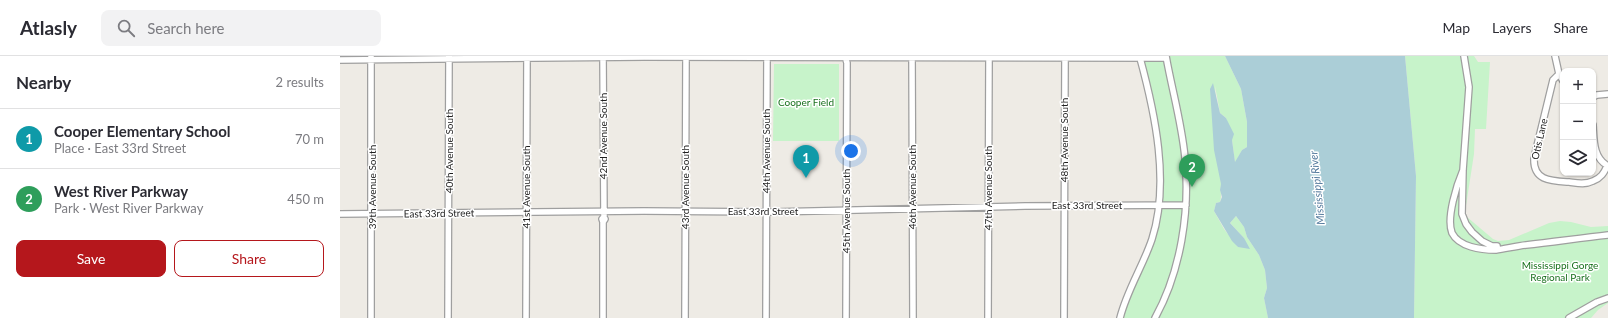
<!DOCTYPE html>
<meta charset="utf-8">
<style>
body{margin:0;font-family:Lato,sans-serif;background:#f2f2f3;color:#2b2b33}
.controls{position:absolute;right:12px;top:12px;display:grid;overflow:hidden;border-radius:8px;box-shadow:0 1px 3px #0004}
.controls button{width:36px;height:36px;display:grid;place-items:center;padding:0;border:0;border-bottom:1px solid #e1e1e2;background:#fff;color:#2b2b33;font:20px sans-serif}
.you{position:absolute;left:511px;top:95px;width:14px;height:14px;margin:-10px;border:3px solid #fff;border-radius:50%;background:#1a73e8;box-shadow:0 0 0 6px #1a73e833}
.badge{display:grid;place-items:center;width:26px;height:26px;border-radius:50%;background:#b5171c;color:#fff;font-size:13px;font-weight:700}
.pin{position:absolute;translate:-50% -33px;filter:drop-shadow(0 1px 2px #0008)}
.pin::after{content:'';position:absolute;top:21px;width:14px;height:12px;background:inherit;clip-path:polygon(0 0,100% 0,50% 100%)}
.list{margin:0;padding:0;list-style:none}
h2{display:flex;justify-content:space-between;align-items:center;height:52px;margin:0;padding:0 16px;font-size:17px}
h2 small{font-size:13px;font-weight:400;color:#7c7c81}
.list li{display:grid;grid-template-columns:26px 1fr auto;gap:12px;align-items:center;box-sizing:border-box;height:60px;padding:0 16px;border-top:1px solid #e1e1e2}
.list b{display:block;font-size:15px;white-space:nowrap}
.list p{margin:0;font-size:13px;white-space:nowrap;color:#7c7c81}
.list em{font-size:13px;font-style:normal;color:#7c7c81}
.actions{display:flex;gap:8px;padding:12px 16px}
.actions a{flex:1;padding:9px 0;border:1px solid #b5171c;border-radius:8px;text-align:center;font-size:14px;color:#b5171c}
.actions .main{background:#b5171c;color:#fff}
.icon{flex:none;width:22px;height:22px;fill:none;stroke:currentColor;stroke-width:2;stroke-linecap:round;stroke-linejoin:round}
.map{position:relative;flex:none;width:1268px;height:262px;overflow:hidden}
header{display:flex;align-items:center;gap:24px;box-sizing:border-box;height:56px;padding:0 20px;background:#fff;border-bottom:1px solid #e1e1e2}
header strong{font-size:19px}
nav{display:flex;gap:22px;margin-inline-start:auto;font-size:14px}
.search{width:280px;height:36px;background:#f2f2f3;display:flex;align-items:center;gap:10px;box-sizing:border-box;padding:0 14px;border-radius:8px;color:#7c7c81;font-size:15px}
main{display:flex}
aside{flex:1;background:#fff}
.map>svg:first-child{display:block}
.park{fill:#c7f3ca}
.water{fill:#abced7}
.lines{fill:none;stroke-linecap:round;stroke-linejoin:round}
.minor-casing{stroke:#9f9f9f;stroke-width:8}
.minor{stroke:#fff;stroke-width:5.5}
.labels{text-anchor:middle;stroke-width:3;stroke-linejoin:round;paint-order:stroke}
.park-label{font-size:10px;fill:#18701d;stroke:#fff}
.street-label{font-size:10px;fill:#1e1e1e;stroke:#fff}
.water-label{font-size:11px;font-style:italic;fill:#53799c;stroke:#fff}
</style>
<header>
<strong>Atlasly</strong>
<div class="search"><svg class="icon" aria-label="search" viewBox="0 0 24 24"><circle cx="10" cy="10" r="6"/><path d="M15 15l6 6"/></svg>Search here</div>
<nav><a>Map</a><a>Layers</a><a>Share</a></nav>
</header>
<main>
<aside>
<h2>Nearby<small>2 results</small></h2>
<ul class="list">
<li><span class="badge" style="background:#0f9aa8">1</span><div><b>Cooper Elementary School</b><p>Place · East 33rd Street</p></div><em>70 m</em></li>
<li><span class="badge" style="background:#2e9e5b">2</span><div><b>West River Parkway</b><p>Park · West River Parkway</p></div><em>450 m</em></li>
</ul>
<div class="actions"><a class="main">Save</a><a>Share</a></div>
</aside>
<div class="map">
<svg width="1268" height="262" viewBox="0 0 1268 262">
<rect width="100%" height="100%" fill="#eeebe5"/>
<path class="park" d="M808,0H885L901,33L907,66V91L902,94L895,107L892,84L886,62L880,57L875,30L881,128C880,135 882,140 880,146L876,147L874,155L884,173L898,191H906L904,182L890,167L896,160L904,171L907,181L919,199L925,214L927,232L924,242L928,262H783C786,253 788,244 792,236C799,218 810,201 815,183C833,125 819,62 803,5Z
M1065,0H1134L1138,6H1150L1146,73H1135L1134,98L1125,156L1127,161L1153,183L1158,185L1169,184L1209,167L1220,165L1231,166L1251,171L1268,170V247L1258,254L1251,262H1074L1076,120Z
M434,8H499V85H433Z"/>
<path class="water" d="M885,0H1065L1076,120L1074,262H928L924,242L927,232L925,214L919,199L907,181L904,171L896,160L890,167L904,182L910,193L898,191L892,185L874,155L876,147L880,146L882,141L880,134L881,128L874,94L870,33L873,27L880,57L886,62L894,78L892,84L895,106L902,94L907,91V66L901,33Z"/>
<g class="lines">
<g class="minor-casing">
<path id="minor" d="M263,0L264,161L265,163L263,166L262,163L264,161
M505,0L507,7L506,262
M572,0L573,262
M1124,0L1129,31L1123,114L1122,158L1126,168L1132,176L1142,185L1152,190H1157
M1215,0L1219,18L1223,25
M0,4L304,1L826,2
M1219,18L1213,24L1194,102C1193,125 1211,125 1229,126C1237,127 1245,129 1253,125C1261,122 1264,117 1267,110
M1253,41L1257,39L1268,38
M1253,69C1254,84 1253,102 1268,110
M1123,114C1117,128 1106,162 1112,177C1119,191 1141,194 1156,194C1165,193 1176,190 1186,189C1213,186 1241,182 1268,179
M0,158L304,155L431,156L685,150L846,149
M31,262V0
M108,262L109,0
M186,262L187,0
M263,262V166
M345,262L346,0
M426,262L427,0
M648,262L649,2
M724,262L725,2
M780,262C787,234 803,210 812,183C830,127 815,57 800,2
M815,262C841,215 850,155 845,102C842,68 832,34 826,0
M1229,262L1257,246L1268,242"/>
</g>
<use href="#minor" class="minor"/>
</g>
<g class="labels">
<g class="park-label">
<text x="466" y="50">Cooper Field</text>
<text x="1220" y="213">Mississippi Gorge<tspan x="1220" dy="12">Regional Park</tspan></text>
</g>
<g class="street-label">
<text transform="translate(263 80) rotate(-90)" y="4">42nd Avenue South</text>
<text transform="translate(1199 83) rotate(-77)" y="4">Otis Lane</text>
<text transform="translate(724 84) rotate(-90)" y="4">48th Avenue South</text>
<text transform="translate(109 95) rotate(-90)" y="4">40th Avenue South</text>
<text transform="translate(426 95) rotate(-90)" y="4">44th Avenue South</text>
<text transform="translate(32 131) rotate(-90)" y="4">39th Avenue South</text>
<text transform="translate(186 131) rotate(-90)" y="4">41st Avenue South</text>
<text transform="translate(345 131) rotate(-90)" y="4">43rd Avenue South</text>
<text transform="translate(572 131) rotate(-90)" y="4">46th Avenue South</text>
<text transform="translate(648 132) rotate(-90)" y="4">47th Avenue South</text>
<text x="747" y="153">East 33rd Street</text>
<text x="423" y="159">East 33rd Street</text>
<text transform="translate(506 155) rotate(-90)" y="4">45th Avenue South</text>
<text transform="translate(99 157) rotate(-1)" y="4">East 33rd Street</text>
</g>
<g class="water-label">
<text transform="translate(977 132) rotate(-96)" y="4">Mississippi River</text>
</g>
</g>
</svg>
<div class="controls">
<button>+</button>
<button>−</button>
<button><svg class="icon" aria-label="layers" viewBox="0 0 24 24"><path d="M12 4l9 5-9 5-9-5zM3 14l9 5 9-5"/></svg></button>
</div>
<div class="you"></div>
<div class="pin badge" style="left:466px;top:122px;background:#0f9aa8">1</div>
<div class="pin badge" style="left:852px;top:131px;background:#2e9e5b">2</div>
</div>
</main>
